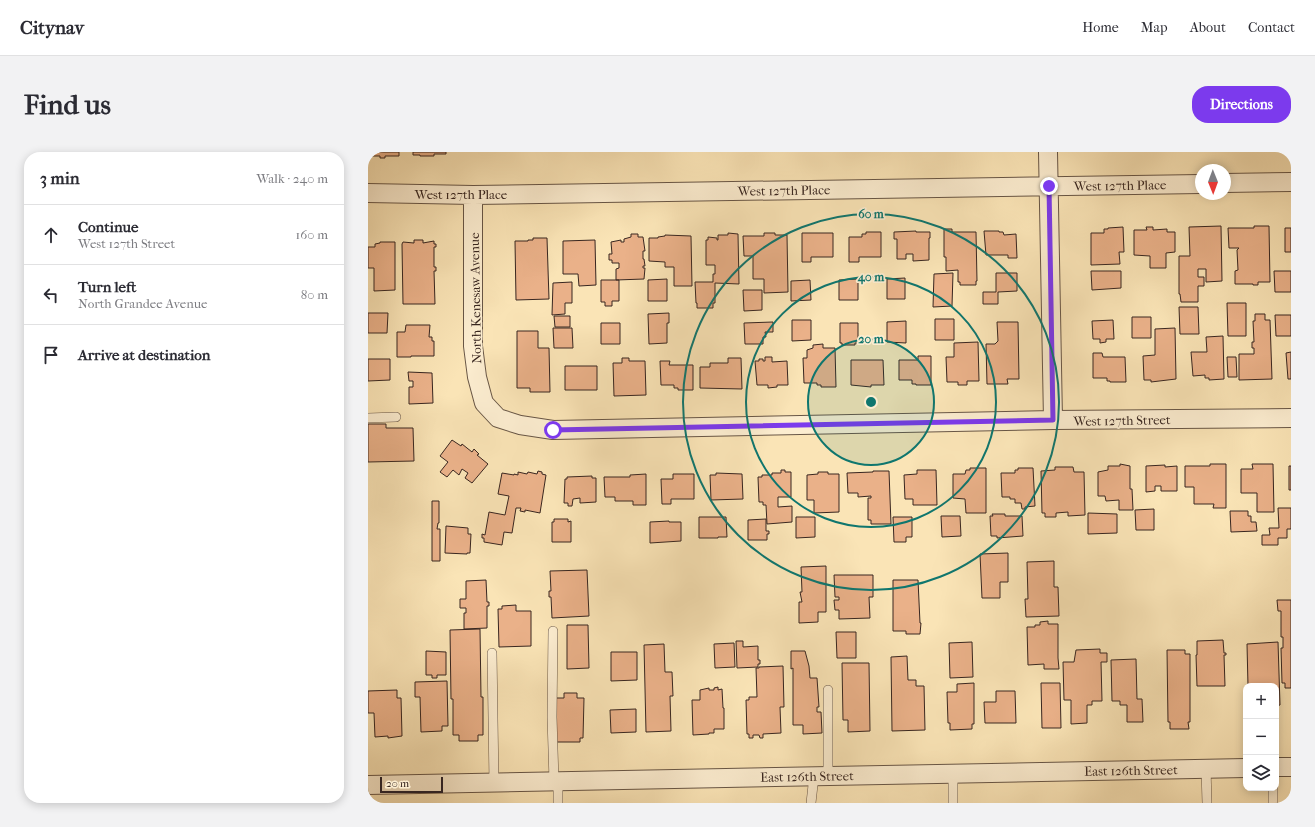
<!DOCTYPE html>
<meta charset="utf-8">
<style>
body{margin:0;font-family:"IM FELL French Canon",serif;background:#f2f2f3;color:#2b2b33}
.controls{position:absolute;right:12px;bottom:12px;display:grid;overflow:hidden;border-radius:8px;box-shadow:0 2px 10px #0003}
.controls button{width:36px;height:36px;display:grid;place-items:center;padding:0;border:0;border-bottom:1px solid #e1e1e2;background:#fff;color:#2b2b33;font:20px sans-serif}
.compass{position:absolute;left:827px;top:12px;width:36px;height:36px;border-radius:50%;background:#fff;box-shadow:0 2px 10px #0003;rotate:179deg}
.scale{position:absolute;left:12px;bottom:10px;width:63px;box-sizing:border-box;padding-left:4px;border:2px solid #382620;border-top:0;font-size:11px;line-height:14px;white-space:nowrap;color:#382620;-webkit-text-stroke:3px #fcedd0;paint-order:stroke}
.stop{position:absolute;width:12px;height:12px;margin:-9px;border:3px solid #7c3aed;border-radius:50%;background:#fff}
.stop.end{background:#7c3aed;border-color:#fff;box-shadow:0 1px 4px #0008}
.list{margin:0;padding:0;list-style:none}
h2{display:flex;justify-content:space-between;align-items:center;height:52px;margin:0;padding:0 16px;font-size:17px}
h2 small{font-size:13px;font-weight:400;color:#7c7c81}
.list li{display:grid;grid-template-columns:26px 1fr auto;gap:12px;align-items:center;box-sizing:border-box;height:60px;padding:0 16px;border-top:1px solid #e1e1e2}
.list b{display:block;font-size:15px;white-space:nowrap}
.list p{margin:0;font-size:13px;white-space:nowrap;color:#7c7c81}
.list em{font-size:13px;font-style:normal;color:#7c7c81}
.icon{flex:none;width:22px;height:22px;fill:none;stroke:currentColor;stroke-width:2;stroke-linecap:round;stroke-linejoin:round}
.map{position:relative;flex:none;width:923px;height:651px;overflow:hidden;border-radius:16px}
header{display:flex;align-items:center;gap:24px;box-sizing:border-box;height:56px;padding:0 20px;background:#fff;border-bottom:1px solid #e1e1e2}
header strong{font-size:19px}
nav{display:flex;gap:22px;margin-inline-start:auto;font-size:14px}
.intro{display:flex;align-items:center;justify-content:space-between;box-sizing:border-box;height:96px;padding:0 24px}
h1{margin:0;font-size:28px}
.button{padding:10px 18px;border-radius:16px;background:#7c3aed;color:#fff;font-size:14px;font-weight:700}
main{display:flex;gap:24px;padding:0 24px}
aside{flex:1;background:#fff;border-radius:16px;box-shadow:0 2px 10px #0003}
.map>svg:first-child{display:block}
.building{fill:#eab189;stroke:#382620}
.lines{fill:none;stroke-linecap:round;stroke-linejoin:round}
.lane-casing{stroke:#685646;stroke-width:10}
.street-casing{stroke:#685646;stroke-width:20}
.lane{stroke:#fcedd0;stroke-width:9}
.street{stroke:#fcedd0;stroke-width:18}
.route{stroke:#7c3aed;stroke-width:5}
.ring{fill:none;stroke:#0f766e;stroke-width:2}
.labels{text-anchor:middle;stroke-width:3.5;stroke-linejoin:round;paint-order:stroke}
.street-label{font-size:13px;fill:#382620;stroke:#fcedd0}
.centre{fill:#0f766e;stroke:#fcedd0;stroke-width:2}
.ring-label{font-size:12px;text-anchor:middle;font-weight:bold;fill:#0f766e;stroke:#fcedd0;stroke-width:3.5;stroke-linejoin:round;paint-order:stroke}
</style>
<header>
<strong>Citynav</strong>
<nav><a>Home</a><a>Map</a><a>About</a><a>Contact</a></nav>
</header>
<div class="intro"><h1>Find us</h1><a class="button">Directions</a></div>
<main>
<aside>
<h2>3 min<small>Walk · 240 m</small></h2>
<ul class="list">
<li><svg class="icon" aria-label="ahead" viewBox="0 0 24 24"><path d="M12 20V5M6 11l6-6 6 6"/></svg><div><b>Continue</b><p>West 127th Street</p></div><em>160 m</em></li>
<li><svg class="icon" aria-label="left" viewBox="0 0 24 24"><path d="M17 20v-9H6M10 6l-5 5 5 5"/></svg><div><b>Turn left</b><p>North Grandee Avenue</p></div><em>80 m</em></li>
<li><svg class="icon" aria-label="arrive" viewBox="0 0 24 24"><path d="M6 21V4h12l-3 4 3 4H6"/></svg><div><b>Arrive at destination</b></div></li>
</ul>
</aside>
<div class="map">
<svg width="923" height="651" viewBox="0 0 923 651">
<rect width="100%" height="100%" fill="#fae4b6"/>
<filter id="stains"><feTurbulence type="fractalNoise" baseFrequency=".005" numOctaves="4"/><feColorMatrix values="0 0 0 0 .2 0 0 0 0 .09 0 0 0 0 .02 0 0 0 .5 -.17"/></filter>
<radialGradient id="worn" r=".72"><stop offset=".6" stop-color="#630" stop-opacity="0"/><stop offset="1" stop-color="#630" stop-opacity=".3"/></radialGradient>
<path class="building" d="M0,0H31V4H17V6H12V4H0Z
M45,0H78V2H66V4H52V3H45Z
M853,74L854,129L838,130V117H830V125H836V134H830V150H813L812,142H811V104H822L821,75Z
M886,74H901L902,130H890V133H885V132H867V119L870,118L869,98L871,96H861L860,76H886Z
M755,75L756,100H751L752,112L723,113V81H736V77H740V76Z
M778,75H785V78L799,77V80H807V100L798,101V116H782V104L766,103V78H779Z
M917,76H923V100H917Z
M576,77H584V80H608L609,129H608V133H592V130H590V118L578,119V105H576Z
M548,79V80H562V86H561V108L545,109V102H538V107H529V87H526V80Z
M616,79H631V80H635L636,83L648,82L649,106H640V103H618Z
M498,80H513V105H491V110H481V85H494V82H498Z
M360,81L370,82L371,132L347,131V151H345V156H329V151H328L327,130H345V122H347V113H338V88H340V85L349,86V88H350V83H360Z
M396,81H407V83H419L420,140L396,141V127H385V104H376L375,84H396Z
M434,81H465V105H443V110H434Z
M263,82H270V85H275L277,99H275V107H276L277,114H275V116H277L276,127L248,128V117L251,116V111H244V108H241V102H244L243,90L253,88V90H256V87L263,85Z
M297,83L323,84L324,134H306V115H297V110L281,109V86H290V85L297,84Z
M165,86H179L181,147L148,148L147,89H160V88H165Z
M46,88H55V91L66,89V92H68V95H66V115H68V119H66L67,152H35L34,92L35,90L46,91Z
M227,88L228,133L211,134L210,122H195V89Z
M12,90H27V138L6,139V116H0V95H7V92L12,91Z
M723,119H753V136L724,138Z
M906,119H923V140H907Z
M585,121L584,154L565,155L566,122Z
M628,121H649V139L630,140V152H615V140H628Z
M537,126V147H519V127Z
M299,127V149H280V128Z
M490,127V148H471V128Z
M233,128H251V149H244V154H237V150H233Z
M442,128L443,148L423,149V129Z
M204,130V151H197V162L184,163L185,131Z
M375,138H394V158L376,159Z
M859,151H878V184H860Z
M811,155H830L831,182H812Z
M0,161H20L19,181H0Z
M301,161V171H299V191L281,192L280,162Z
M887,162H897V168H902L904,227L871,228V202H886V196H884V190H886L885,169H887Z
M907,163H923V184H908Z
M186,164H202V175H187Z
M764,165H783V186H764Z
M567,167H586V188H567Z
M424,168H443V188L424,189Z
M745,168L746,187H738V190L732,191V187H725L724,169Z
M538,169V191L519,190V170Z
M405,170V180H397L398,185H395V192H377L376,171Z
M629,170H650L651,227H639L640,232H619L618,192H627L630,189Z
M233,171H252V192H233Z
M472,171H490V191H487V193H474V191H472Z
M38,173H62L61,185H64V189H66V204H43V205H29V180H37Z
M185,176H204L205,196H186Z
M807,176L808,227L783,230V228H776L775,204L787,203V177Z
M149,179H170V196H181L182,240H162V236H149Z
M855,184L856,227L841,228V226H837V223L825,224L823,200H839L838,185Z
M610,190L611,229H599V233H590V230H579L578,205H586V191Z
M455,192V196H467L468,235H453V233H449V231H436L435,206H439V198L445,196V193Z
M923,200V227H920L918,201Z
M725,201H734L735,205H757L758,230H742V229H739V226H725Z
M550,204H563V233H548V232H544V228H531V208H550Z
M397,205H404V210L419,209L420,233H409V235L400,236V233H389L387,209H391V207H395V209H397Z
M859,205H868L869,225H860Z
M254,206H261V209H277L278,243L246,244L245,211H254Z
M360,206H373L374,237L332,236V215H342V211H360Z
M0,207H22V228L0,229Z
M483,208H515L516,233H503V235L483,233Z
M292,209H302L301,213H325V238H310V236H306V233H293Z
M197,214H229V238H197Z
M40,220L64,221L65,251L41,252V235H45V229H41Z
M0,272H18V276H45L46,309L0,310Z
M84,288L93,294L94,292L104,300L106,297L111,302L109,303L120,312L104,331L97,326L100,321L94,317L91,323L85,318L79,325L72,320L80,310L72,304Z
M752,312L762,314V337H764L765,358H751V348L738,349L737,344H730V320L740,318V314H752Z
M842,312H858V356H845L846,352H826V335H817V314H842Z
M884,312H905L906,360H889V341H873V317H885Z
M797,313V315L809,314V339H793V334H787V339L778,340V314Z
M921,314H923V338H921Z
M687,315H705L706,320H716L717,363L700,364V360L688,361V365H677V361H674L673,319L687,318Z
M602,316H618V361H598L597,347L585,346V322H597L598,318H602Z
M650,316H665L667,354L657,355V357H654L653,351H647V347H642V345H634L633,321H647V318H650Z
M413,318H417V320H423V345H410V355L424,354V370L399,372L398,353H395V350H391L390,325H394V323H404V321H413Z
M549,318H568L569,353H545V347H537L536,323L549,322Z
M170,319L174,320V322L178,323L172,361L157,358V360L152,359L153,356H148L144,381L136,380L134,393L116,390V386H114V382L117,383L121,360L137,363L141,344L130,342L134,321L146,323V322L150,323V320L159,322L160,320L169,322Z
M505,319H521L523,372H503V368H500V346H503V344L490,345V341H480L479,321L505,320Z
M450,320H460V322H471V360L446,361V348H439V323L450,322Z
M348,321L374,322L375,347L343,348L342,323H348Z
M278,322V353H265V349H247V345H237L236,325H262V323Z
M305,322H326V347H303V352H294L293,327H305Z
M224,324V326H228V350L212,351V346L205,347L204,354H200V351H196L197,327H199V325Z
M64,349H71V371H70L69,377H72V409H64Z
M910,356H923V377H919V386H910V393H894V383H902L901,376H911Z
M786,357V378H768L767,358Z
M862,359H880V364H883V370H888L889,379L863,380Z
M720,361L749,362V381L720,382Z
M624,362H637V364H654L655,384L629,386V384H623L622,364H625Z
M573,364H592L593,384L574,385Z
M331,365H358L359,385H350V386H331Z
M428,365H447V385L428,386Z
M525,365H544V385H538V390H526Z
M186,367H200V370L203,369V390H184V370H186Z
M398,367V379H401V382H399V388H380V368Z
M301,369V370H313V389L282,391V370Z
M78,374L100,376V382H103L102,401H99V402L77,401Z
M640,401V430H632V446H614L612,402Z
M686,409V435H690L691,464L658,465L657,447H660L659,410Z
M458,414V460H450V470L431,471V450H434L432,440H434L433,415Z
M219,418L221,464L184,466L183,445H181V439H183L182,419Z
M466,423H505V445H501L502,466L471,467V458H467L466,448H471V445H467Z
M118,428L119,450H121V454H119V476L96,477V461H98V456H92V447H98V429Z
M525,428H550L552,471H553L552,482H538V479H525Z
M909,448H923V536H917V531H914L913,496H915V485H913V459H910Z
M148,453V459H163V494L131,495L130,457H134V454Z
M680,469V472H690V506L691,517H676V512L660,513L659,475H667V473H672V470Z
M199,473H220L221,516L199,517Z
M112,477L113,545H115V583H110V589H91V583H85V547H83L82,478Z
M468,480H488V506H469Z
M855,488L856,501H858V503H856L857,534H829L828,503H829V489Z
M368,489H375V495L390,494V508H392V512H390V515L369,516Z
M604,490L605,525L582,526L581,491Z
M910,490L912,553L908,554V534H880L879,492Z
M366,491L367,515L347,516L346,492Z
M296,492L297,520H304L305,544H302L303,579L278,580L276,493Z
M732,497V501H739V510H733L734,549H724V553H719V571L703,572V548H696L695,510H706L708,498Z
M799,498H817V502H822V570H820L821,577H802V570H800Z
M58,499L78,500V523H69V526H64V523H58Z
M423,499H437L441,514L442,526H449L451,555H449V560H453L454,581L435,582V573H425V516L423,517Z
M243,500H269V528L243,529Z
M539,504L540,528H548V534H556L557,578L524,579L523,505Z
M768,507L769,547H774L775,570H759V553H752V549H744L743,508Z
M474,511H501L502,579L480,580V568H475Z
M415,514L416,555H412L413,581L395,582V586H392L391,583H385V586H381V582H379L378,548H381V545H389L388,516H391V515Z
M79,529L80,574H74V579L53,580L52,545H47V530Z
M606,531V572H604V577L582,578V571H580L579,540H589V532Z
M673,531H692L693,576H674Z
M350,535V538L354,537L355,556H356V577H346V581H341V582L325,583L324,548H332V538L341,536V538H346V536Z
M29,538V546H33L34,584L20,586V584L7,585L6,561H0V539Z
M628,539H647L648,571H617L616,550H628Z
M196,541H209V546H216L215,586H212V590H188V546H196Z
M268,557V580L243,581L242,558Z"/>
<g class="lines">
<g class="lane-casing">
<path id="lane" d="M0,266L28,265
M185,479L184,565L186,629
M124,501L126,631
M460,538V624
M838,616L839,651
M190,629V651
M905,636V651
M443,651L446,624
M585,651V622"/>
</g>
<g class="street-casing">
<path id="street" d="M680,0L685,268
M857,31L923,30
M0,41L105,43L833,32
M105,43V194L109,225L116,251L130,266L152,273L185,278L685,268L923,266
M908,615H923
M0,633L878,616"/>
</g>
<use href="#lane" class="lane"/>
<use href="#street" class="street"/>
</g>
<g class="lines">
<path class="route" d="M185,278L685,268L681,34"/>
</g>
<circle cx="503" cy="250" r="63" fill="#0f766e" fill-opacity=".12"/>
<g class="ring">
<circle cx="503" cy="250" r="63"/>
<circle cx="503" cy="250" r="125"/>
<circle cx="503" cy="250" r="188"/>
</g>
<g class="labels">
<g class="street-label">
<text transform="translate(752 33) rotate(-1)" y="5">West 127th Place</text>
<text transform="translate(416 38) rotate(-1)" y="5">West 127th Place</text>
<text x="93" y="47">West 127th Place</text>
<text transform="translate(107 146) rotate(-91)" y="5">North Kenesaw Avenue</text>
<text transform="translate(754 268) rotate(-1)" y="5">West 127th Street</text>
<text transform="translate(763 618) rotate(-1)" y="5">East 126th Street</text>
<text transform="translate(439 624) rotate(-1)" y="5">East 126th Street</text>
</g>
</g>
<circle cx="503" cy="250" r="6" class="centre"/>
<g class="ring-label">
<text x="503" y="66">60 m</text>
<text x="503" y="129">40 m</text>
<text x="503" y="191">20 m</text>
</g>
<rect width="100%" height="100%" filter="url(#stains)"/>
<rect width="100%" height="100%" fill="url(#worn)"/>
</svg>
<div class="controls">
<button>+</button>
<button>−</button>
<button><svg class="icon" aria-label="layers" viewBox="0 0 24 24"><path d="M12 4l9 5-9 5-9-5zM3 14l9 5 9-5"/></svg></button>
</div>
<svg class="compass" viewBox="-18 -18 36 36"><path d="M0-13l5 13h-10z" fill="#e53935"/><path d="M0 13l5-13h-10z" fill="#7c7c81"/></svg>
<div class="scale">20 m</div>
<div class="stop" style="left:185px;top:278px"></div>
<div class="stop end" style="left:681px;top:34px"></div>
</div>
</main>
